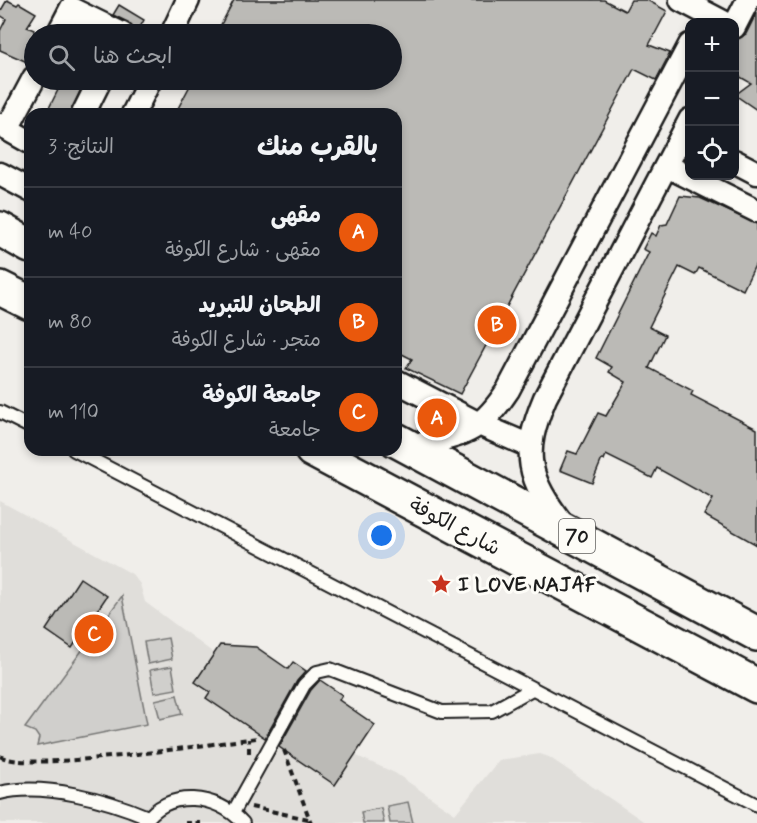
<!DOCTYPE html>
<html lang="ar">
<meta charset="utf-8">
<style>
body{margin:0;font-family:Mynerve,"Playpen Sans Arabic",sans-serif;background:#20242c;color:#f1f3f6;direction:rtl}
.controls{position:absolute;right:18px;top:18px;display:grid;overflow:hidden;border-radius:12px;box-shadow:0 3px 9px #0003}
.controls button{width:54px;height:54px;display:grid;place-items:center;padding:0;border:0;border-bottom:2px solid #363941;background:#171b24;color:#f1f3f6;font:30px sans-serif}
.you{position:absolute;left:382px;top:536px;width:21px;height:21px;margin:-15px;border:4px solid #fff;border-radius:50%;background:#1a73e8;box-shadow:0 0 0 9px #1a73e833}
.badge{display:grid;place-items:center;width:39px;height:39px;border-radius:50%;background:#ea580c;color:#fff;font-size:20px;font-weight:700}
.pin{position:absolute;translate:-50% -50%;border:3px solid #fff;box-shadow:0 2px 6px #0006}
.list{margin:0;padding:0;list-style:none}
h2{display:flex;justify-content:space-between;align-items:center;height:78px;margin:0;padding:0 24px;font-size:26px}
h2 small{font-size:20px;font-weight:400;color:#9ea1a6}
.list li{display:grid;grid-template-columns:39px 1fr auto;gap:18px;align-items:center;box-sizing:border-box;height:90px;padding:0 24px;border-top:2px solid #363941}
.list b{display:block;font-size:22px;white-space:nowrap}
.list p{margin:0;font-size:20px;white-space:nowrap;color:#9ea1a6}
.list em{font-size:20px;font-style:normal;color:#9ea1a6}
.icon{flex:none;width:33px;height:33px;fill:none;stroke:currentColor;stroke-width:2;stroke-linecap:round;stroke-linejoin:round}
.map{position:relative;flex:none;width:757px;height:823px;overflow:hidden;direction:ltr}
.search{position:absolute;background:#171b24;box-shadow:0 3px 9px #0003;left:24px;top:24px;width:378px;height:66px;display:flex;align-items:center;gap:15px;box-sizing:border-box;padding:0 21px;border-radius:33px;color:#9ea1a6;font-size:22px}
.panel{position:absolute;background:#171b24;box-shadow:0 3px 9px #0003;left:24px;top:108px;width:378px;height:348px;border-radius:18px;direction:rtl}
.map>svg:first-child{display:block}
.built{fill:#e0deda}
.green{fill:#d0cfcc;stroke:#767674;stroke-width:1.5}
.building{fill:#bbbab6;stroke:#1c1c1c;stroke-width:1.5}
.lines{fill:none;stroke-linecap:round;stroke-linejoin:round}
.lane-casing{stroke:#1c1c1c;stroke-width:16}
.street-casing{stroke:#1c1c1c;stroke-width:27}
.highway-casing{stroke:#1c1c1c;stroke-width:38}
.path{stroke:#1c1c1c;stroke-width:4;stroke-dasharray:6 4.5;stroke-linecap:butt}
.lane{stroke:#fdfcf7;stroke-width:12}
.street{stroke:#fdfcf7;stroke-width:22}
.highway{stroke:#fdfcf7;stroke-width:33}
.labels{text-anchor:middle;stroke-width:6;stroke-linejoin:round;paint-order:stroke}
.shield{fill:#fdfcf7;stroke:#605f5e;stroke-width:1.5}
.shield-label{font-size:20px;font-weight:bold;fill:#1c1c1c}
.street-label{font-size:21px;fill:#1c1c1c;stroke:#fdfcf7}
.poi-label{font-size:21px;font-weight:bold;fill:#1c1c1c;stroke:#fdfcf7;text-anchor:start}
</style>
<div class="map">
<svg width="757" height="823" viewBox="0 0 757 823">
<rect width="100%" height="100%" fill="#f0eeea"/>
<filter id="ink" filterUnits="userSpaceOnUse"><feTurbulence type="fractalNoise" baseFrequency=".0167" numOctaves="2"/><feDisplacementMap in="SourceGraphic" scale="12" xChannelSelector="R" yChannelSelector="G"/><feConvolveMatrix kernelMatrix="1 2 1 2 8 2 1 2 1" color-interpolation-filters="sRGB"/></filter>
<g filter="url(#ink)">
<path class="built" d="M0,501L132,574L140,584L145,602L231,666L247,688L332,745L395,773L455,814L499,760L540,754L549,757L646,823H0Z"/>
<path class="green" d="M122,596L147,724L37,746L39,738L35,732L25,728Z
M168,638L172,659L148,664L144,642Z
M172,666L176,689L154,693L150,670Z
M177,695L182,714L160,719L155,700Z
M408,802L413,823H390L387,806Z
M381,808L384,823H363L361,812Z"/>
<path class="building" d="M7,0L17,5L19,3L36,13L27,27L34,30V65L0,50V31L6,19L0,15V12Z
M234,0H604L625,11L631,0H647L667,11L649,45L670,53L656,80L634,69L460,394L406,368L412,359L396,351V114H175L193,80H392V34H216Z
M119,5L144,20L136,34L128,22L113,15Z
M757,12V110L735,95L751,83L735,74V40L746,34Z
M63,80H85L70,114H46Z
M680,196L700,198L757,224V261L743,290L699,268L695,275L679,267L649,327L665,335L649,368L693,391L691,395L757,429V545L704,515L713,499L657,468L652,478L606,455L604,460L602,459L592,483L560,470L568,451L577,454L598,413L606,416L626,382L609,372L612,367L596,358L649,252L643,249L651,233L656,236L661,225L667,224Z
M80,578L107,596L72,648L46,630Z
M220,645L256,647L288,669L293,662L306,671L297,681L265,738L206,698L210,692L195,682Z
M320,680L342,695L339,700L375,725L335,785L279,747L311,690Z"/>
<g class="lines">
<g class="lane-casing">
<path id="lane" d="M0,412L30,427
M74,450L757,805
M0,793C43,782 108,800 148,817
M233,813L304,685L317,672L330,669L442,712L492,711L532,689
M144,823C168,788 217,794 243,823"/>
</g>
<g class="street-casing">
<path id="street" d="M681,0L723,22
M734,27L748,0
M58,34L71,9L122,34
M172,34L188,0
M83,114L100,80
M133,114L150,80
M0,125L30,142
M7,129L34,78
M734,161L757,173
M667,166L757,211
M0,174L30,190
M396,381L481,425L530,446
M411,447C462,434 478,436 508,390L690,45
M564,526C527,478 521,455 545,398L690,120"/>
</g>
<g class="highway-casing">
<path id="highway" d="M0,229L30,246
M0,288L30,303
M396,440L757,634
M312,450L757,686"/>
</g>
<path class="path" d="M284,750L311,823
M249,753V739
M0,756C27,774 215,743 257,738
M251,807L308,819
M185,823H201"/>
<use href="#lane" class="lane"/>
<use href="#street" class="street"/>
<use href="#highway" class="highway"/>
</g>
</g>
<defs>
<g id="sight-bare" transform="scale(1.62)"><path d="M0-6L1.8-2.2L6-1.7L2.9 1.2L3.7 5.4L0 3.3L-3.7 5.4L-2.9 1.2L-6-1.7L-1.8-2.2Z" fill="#c8321e" stroke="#fdfcf7" stroke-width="2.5" paint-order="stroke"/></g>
</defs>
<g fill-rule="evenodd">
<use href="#sight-bare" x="441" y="584"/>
</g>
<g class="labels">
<rect class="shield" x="559" y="519" width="36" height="34" rx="4.5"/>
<g class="shield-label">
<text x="577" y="543">70</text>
</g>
<g class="street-label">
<text transform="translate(455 526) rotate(28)" y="7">شارع الكوفة</text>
</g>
<g class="poi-label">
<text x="458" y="591">I LOVE NAJAF</text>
</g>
</g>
</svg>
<div class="controls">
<button>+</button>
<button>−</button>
<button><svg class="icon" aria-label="locate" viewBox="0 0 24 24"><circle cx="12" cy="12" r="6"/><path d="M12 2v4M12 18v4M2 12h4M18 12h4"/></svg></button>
</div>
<div class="you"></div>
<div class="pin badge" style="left:437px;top:418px">A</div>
<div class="pin badge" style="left:497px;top:325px">B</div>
<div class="pin badge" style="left:94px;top:634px">C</div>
<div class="search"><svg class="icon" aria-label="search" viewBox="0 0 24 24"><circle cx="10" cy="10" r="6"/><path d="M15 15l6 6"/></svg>ابحث هنا</div>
<section class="panel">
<h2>بالقرب منك<small>النتائج: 3</small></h2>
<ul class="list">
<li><span class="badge">A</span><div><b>مقهى</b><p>مقهى · شارع الكوفة</p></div><em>40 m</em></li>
<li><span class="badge">B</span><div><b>الطحان للتبريد</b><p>متجر · شارع الكوفة</p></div><em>80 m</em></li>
<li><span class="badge">C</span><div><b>جامعة الكوفة</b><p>جامعة</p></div><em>110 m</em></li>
</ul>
</section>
</div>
